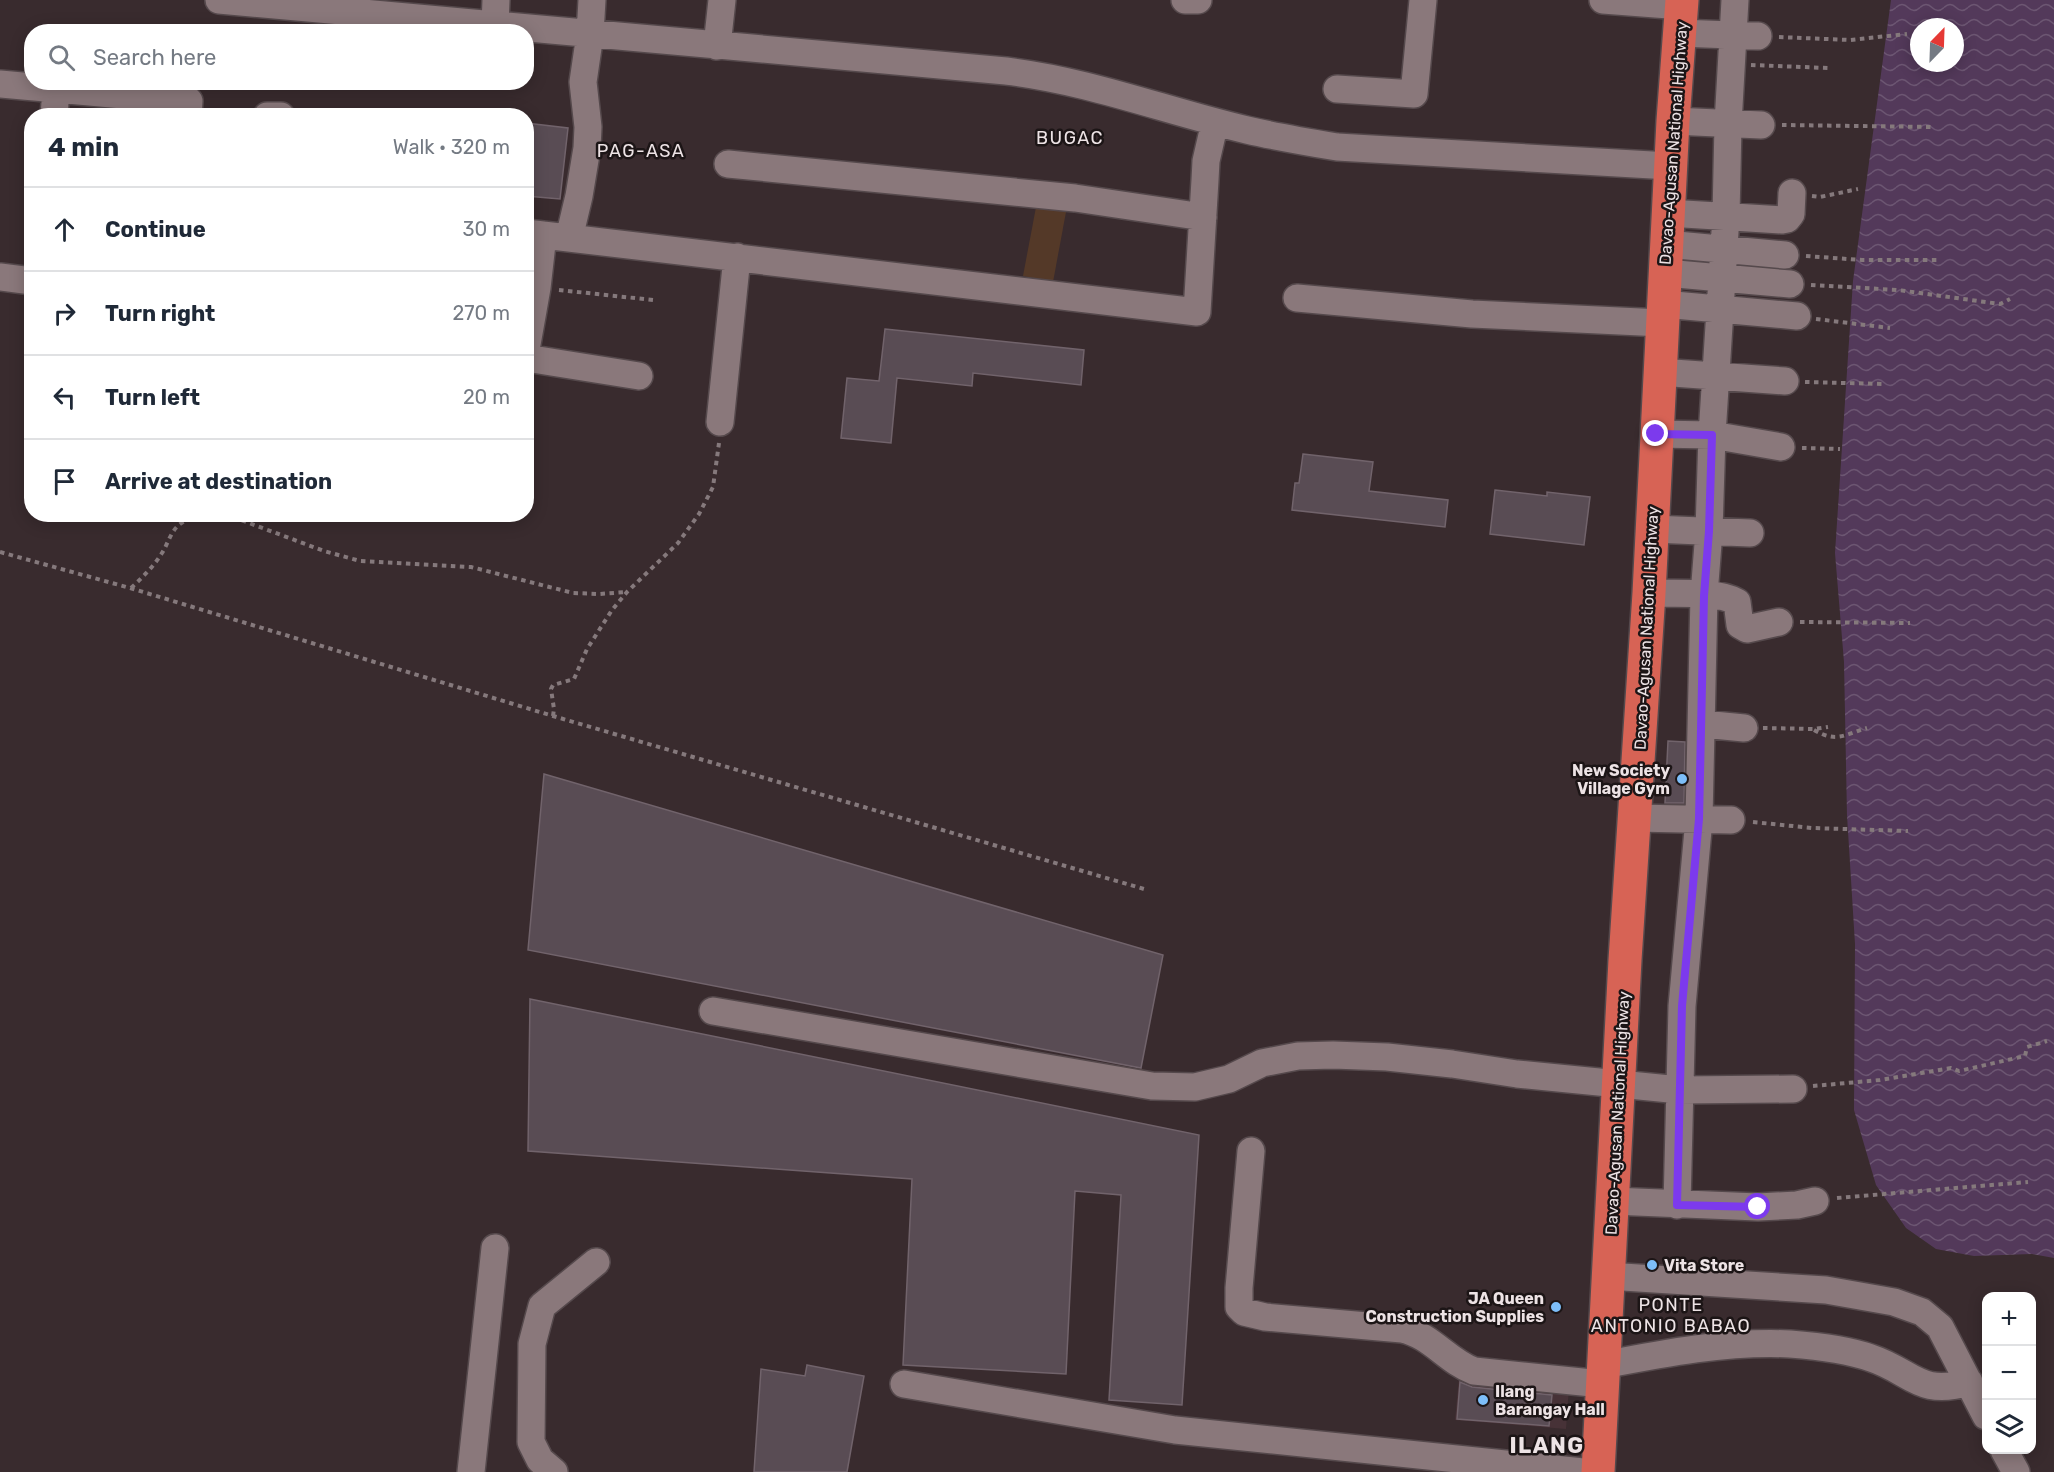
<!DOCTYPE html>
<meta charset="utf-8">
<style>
body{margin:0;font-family:Rubik,sans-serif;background:#f2f2f3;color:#1f2937}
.controls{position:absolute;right:18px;bottom:18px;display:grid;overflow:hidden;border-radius:12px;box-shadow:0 3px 15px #0003}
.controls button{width:54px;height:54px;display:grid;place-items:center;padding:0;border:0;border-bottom:2px solid #e0e1e3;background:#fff;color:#1f2937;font:30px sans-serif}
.compass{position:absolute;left:1910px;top:18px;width:54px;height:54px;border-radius:50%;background:#fff;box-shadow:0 3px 15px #0003;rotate:23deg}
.stop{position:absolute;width:18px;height:18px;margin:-14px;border:4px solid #7c3aed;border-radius:50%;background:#fff}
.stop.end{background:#7c3aed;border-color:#fff;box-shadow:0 2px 6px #0008}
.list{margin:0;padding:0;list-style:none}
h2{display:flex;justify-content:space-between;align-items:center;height:78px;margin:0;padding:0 24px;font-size:26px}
h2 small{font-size:20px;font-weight:400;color:#747a83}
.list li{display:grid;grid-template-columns:39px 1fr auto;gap:18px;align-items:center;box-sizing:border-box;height:84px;padding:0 24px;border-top:2px solid #e0e1e3}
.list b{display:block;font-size:22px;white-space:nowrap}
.list em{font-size:20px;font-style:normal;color:#747a83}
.icon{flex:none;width:33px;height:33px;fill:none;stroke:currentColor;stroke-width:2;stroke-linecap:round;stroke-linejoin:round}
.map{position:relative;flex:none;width:2054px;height:1472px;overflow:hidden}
.search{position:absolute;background:#fff;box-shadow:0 3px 15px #0003;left:24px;top:24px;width:510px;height:66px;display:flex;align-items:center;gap:15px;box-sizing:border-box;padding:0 21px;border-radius:24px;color:#747a83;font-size:22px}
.panel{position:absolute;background:#fff;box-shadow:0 3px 15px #0003;left:24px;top:108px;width:510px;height:414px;border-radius:24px}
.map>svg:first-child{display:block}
.built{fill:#473237}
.pitch{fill:#543928}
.water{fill:url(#water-waves);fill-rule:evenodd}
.building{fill:#594c54;stroke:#71636b;stroke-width:1.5}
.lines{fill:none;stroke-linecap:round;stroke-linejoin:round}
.minor-casing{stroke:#55494c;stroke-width:30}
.highway-casing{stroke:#55494c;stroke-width:36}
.path{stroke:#85797c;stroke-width:4;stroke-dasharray:4.5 4.5;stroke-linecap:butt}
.minor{stroke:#8a787b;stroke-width:27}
.highway{stroke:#d76355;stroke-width:33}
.route{stroke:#7c3aed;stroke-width:8}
.poi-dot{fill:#7dbef9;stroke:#1c1516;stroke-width:2}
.labels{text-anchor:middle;stroke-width:5;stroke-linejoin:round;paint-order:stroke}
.street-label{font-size:16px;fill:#ede3e5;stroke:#1c1516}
.poi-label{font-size:16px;font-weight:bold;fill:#ede3e5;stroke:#1c1516;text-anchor:end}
.neighbourhood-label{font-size:18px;letter-spacing:1.5px;fill:#ede3e5;stroke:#1c1516}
.district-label{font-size:22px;font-weight:bold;letter-spacing:1.5px;fill:#ede3e5;stroke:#1c1516}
</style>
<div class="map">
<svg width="2054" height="1472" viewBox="0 0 2054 1472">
<defs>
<pattern id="water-waves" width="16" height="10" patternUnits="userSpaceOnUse" patternTransform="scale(1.5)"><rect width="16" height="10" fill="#53395a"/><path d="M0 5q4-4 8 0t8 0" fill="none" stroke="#6c5672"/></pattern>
</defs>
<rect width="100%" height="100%" fill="#392b2e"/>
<path class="built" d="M1459,1378L1569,1387L1566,1429L1455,1420Z"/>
<path class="pitch" d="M1036,207L1066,212L1053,282L1023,276Z"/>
<path class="water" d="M1891,0H2054V1258L2032,1254L1974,1256L1936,1249L1906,1228L1876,1185L1854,1110L1855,944L1847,815L1844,662L1835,553L1853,281ZM1919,27H1955V63H1919Z"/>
<path class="building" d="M526,123L568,128L560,199L526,196Z
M885,329L1084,350L1081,385L973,373L972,386L897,378L891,443L841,438L847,378L879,381Z
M1303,454L1373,462L1369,491L1448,500L1445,527L1292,510L1295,483H1299Z
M1495,490L1547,496V492L1590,497L1584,545L1490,534Z
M1668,741L1685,742L1684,803H1665Z
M544,774L1163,955L1141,1068L528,950Z
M530,999L1199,1135L1182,1405L1109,1400L1121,1195L1075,1191L1066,1374L903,1365L912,1179L528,1151Z
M807,1365L864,1376L847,1472H754L761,1369L805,1376Z
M1460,1382L1472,1387L1552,1395L1549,1426L1457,1419Z"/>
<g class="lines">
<g class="minor-casing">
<path id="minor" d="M219,0L1006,71C1090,81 1166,111 1247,130C1277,137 1307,142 1337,147L1670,166
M1185,0H1198
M1603,0L1682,6
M495,25L496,0
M1679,33L1758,36
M717,46L722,0
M0,84L189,101L188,116
M1337,89L1414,94L1423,0
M54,116L56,89
M267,116H281
M1673,121L1761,125
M728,164L1075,198L1203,217
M1668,213L1782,220L1787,219L1791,214L1792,193
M526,233L1197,312L1205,180L1206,161L1215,122
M569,238L579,196L587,148L588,127L583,82L590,34L592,0
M1666,244L1785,255
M1665,273L1790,284
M0,277L32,281
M1297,298L1472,314L1662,323
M1663,304L1797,316
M526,350L537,288L543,235
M526,358L639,376
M1659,372L1785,381
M720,422L737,257
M1656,434L1712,435L1781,447
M1652,529L1750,533
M1649,593C1672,594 1717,590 1737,602L1740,625L1747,629L1779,622
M1703,724L1744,728
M1635,818L1731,820
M713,1011L1152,1086L1195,1087L1229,1079L1262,1063L1298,1056L1333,1055L1387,1057L1452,1064L1517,1074L1680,1090L1793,1089
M1251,1151L1239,1288V1307L1244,1312L1265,1317L1402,1329C1431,1335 1447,1361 1474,1371L1602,1384
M1612,1201L1758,1207L1797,1205L1815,1201
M1677,1205L1682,1006L1699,819L1704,595L1709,531L1712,435L1726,216L1728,124L1735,0
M1607,1276L1826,1290L1894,1302L1922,1312L1940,1327L1986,1416
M1603,1365C1665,1353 1727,1341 1790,1344C1816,1346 1846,1349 1871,1358C1913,1372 1919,1397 1969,1382
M904,1384L1175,1430L1583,1472
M2004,1450L2016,1472
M471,1472L495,1248
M554,1472L540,1460L531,1442L532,1344L542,1306L596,1262"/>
</g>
<g class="highway-casing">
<path id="highway" d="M1598,1472L1625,960L1649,593L1673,121L1682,0"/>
</g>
<path class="path" d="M1779,37L1850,40L1907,34
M1751,65L1828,68
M1782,125L1934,127
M1812,196L1820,197L1858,189
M1806,256L1862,260H1937
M1811,285L1898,290L2000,304L2010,299
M559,290L653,300
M1816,319L1890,328
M1805,382L1885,384
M1802,448L1840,449
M225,514L324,551L360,561L471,567L573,593L599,594L627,592
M0,552L130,588L553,716L1144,889
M131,588C143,577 154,566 162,553C169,542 171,529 183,522C194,516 208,516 220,514
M1800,622L1910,623
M553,716L554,709L551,689L553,685L574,679L587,649L612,610L627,592L678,543L699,514L713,487L719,443
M1763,728L1814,729L1828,727
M1814,730C1837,743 1843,735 1867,728
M1753,822L1812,828L1908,831
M1813,1086L1880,1080L1951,1068L1959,1071L2025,1056L2027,1047L2047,1041
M1837,1198L2028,1182"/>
<use href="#minor" class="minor"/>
<use href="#highway" class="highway"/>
</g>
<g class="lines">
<path class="route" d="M1656,434L1712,435L1709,531L1704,596L1699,819L1682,1006L1677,1205L1758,1207"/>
</g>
<g class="poi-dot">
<circle cx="1682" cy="779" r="6"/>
<circle cx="1652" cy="1265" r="6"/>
<circle cx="1556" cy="1307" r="6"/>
<circle cx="1483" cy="1400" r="6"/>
</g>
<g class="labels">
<g class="street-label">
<text transform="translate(1673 143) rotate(-86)" y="6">Davao-Agusan National Highway</text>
<text transform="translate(1646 628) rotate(-87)" y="6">Davao-Agusan National Highway</text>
<text transform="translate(1617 1113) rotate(-87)" y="6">Davao-Agusan National Highway</text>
</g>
<g class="poi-label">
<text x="1670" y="776">New Society<tspan x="1670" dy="18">Village Gym</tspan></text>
<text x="1664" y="1271" text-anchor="start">Vita Store</text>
<text x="1544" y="1304">JA Queen<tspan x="1544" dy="18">Construction Supplies</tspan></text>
<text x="1495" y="1397" text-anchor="start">Ilang<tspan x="1495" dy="18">Barangay Hall</tspan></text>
</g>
<g class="neighbourhood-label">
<text x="1070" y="144">BUGAC</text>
<text x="641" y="157">PAG-ASA</text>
<text x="1671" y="1311">PONTE<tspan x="1671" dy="21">ANTONIO BABAO</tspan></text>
</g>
<g class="district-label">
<text x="1547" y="1453">ILANG</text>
</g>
</g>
</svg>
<div class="controls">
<button>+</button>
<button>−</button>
<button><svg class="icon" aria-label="layers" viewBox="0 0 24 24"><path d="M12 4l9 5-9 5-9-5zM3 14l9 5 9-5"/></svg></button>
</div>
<svg class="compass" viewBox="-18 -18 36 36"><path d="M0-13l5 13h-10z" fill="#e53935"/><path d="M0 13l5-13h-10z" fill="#747a83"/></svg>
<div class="stop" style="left:1758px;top:1207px"></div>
<div class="stop end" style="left:1656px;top:434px"></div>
<div class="search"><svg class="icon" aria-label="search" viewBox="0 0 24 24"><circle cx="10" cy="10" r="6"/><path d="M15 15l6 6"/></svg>Search here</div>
<section class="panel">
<h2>4 min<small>Walk · 320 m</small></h2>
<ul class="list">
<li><svg class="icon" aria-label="ahead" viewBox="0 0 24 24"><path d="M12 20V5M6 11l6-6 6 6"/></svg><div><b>Continue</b></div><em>30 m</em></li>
<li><svg class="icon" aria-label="right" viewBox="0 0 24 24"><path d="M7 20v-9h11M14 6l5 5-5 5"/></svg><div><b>Turn right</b></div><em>270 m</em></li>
<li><svg class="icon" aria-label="left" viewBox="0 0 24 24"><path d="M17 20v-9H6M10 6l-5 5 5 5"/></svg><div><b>Turn left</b></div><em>20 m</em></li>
<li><svg class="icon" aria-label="arrive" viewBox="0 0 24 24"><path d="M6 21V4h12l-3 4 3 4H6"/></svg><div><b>Arrive at destination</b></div></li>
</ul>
</section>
</div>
